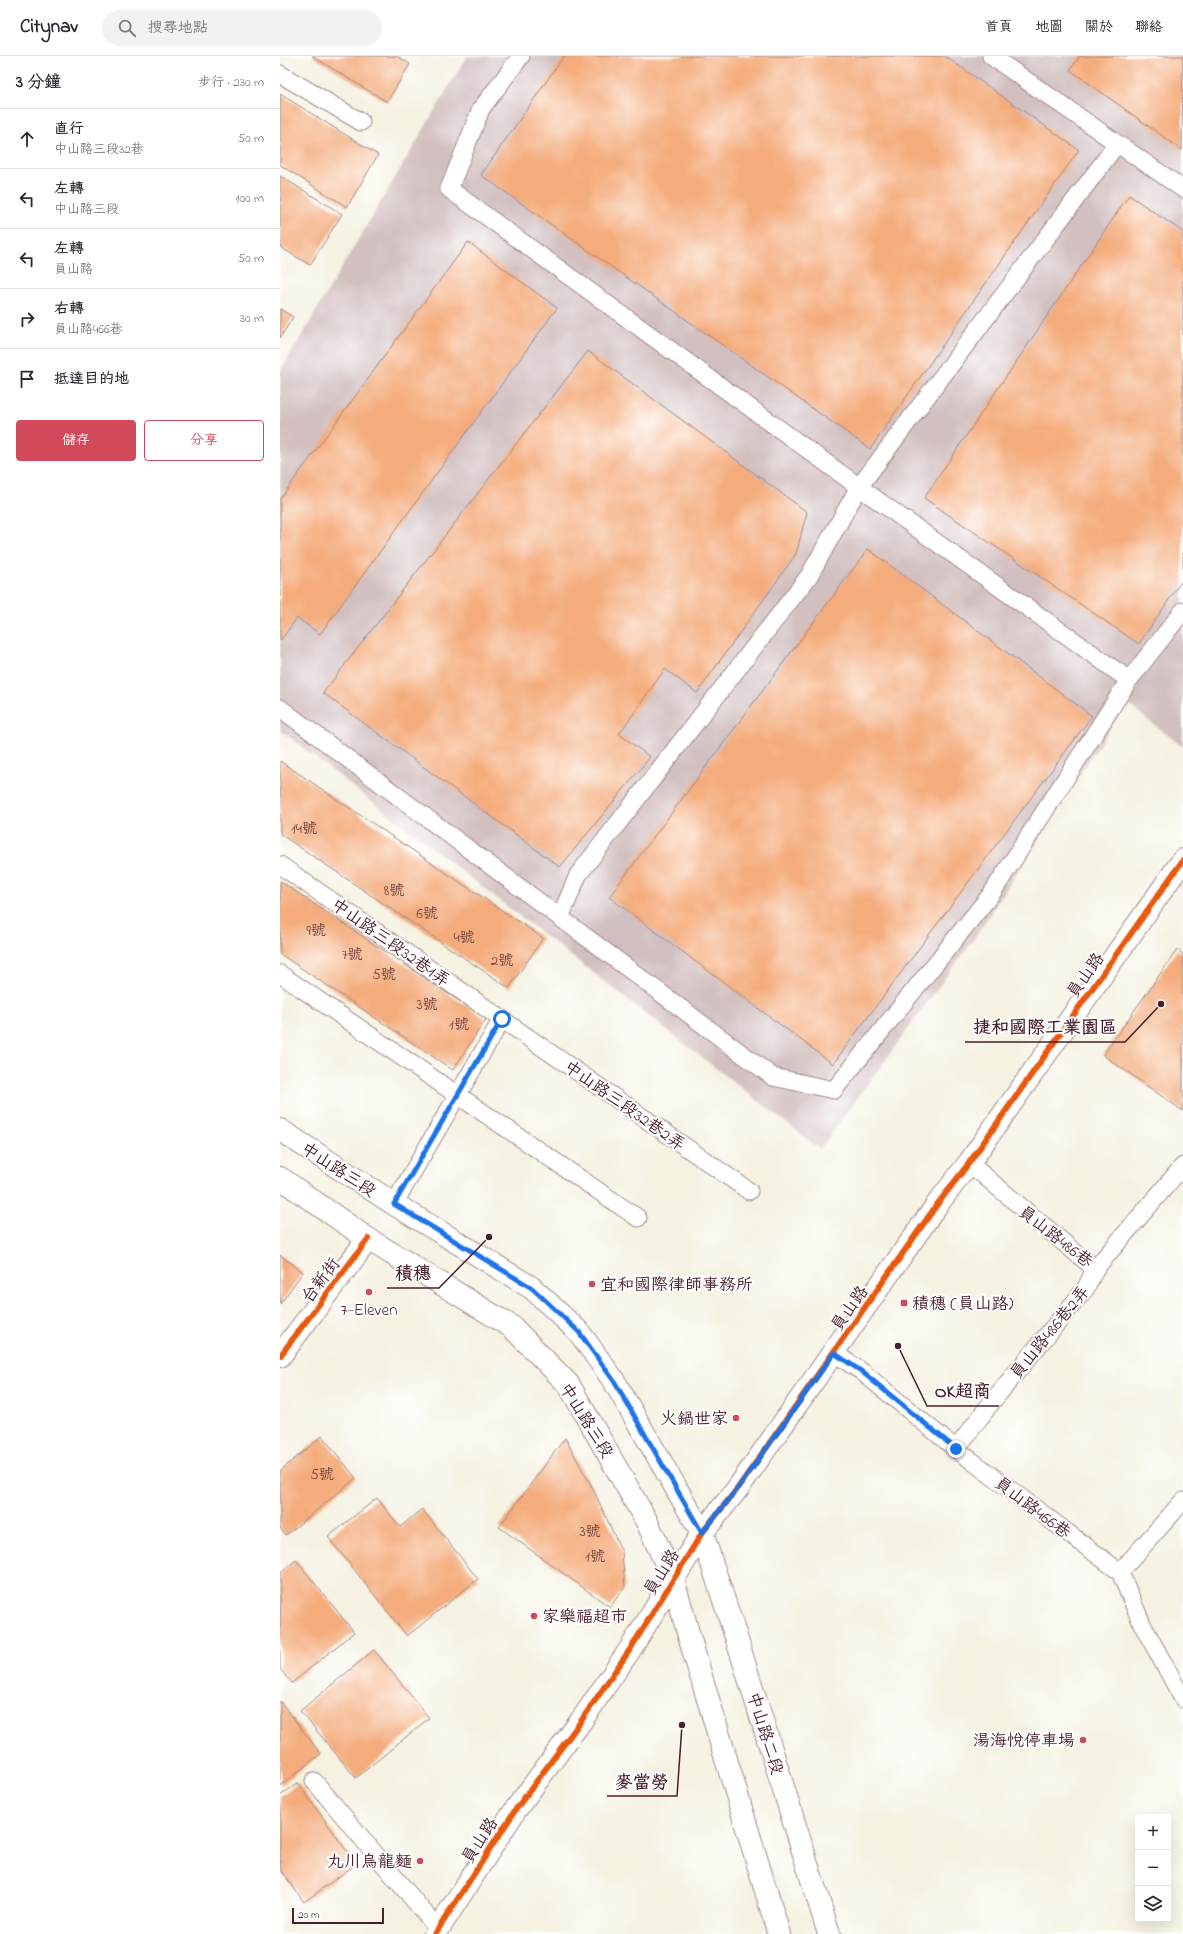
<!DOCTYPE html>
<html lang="zh-TW">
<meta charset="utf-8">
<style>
body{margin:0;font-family:"Indie Flower","LXGW WenKai TC",sans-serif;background:#f2f2f3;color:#2b2b33}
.controls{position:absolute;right:12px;bottom:12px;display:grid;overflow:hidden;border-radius:4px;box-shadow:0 4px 16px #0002}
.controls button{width:36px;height:36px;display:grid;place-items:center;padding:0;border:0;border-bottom:1px solid #e1e1e2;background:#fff;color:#2b2b33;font:20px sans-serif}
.scale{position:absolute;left:12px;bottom:10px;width:92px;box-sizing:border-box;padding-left:4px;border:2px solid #4a1f2b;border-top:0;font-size:11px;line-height:14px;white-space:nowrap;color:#4a1f2b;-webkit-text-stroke:3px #fff;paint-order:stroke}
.stop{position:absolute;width:12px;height:12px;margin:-9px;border:3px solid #1a73e8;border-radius:50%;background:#fff}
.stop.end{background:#1a73e8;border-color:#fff;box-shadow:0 1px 4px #0008}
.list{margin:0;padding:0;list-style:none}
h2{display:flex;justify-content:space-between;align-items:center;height:52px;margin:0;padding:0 16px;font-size:17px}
h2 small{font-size:13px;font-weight:400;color:#7c7c81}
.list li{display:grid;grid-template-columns:26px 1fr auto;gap:12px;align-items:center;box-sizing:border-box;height:60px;padding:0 16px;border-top:1px solid #e1e1e2}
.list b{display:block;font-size:15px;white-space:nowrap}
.list p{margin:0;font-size:13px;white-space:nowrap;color:#7c7c81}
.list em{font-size:13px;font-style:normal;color:#7c7c81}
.actions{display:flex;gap:8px;padding:12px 16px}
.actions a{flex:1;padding:9px 0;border:1px solid #d1495b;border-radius:4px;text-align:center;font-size:14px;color:#d1495b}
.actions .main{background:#d1495b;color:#fff}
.icon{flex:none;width:22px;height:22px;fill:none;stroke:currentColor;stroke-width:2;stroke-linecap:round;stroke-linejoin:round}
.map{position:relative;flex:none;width:903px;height:1878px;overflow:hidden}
header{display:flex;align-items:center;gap:24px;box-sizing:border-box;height:56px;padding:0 20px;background:#fff;border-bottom:1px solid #e1e1e2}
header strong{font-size:19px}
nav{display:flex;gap:22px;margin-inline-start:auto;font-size:14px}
.search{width:280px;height:36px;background:#f2f2f3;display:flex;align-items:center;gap:10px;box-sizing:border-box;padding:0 14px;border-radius:22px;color:#7c7c81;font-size:15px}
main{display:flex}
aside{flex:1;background:#fff}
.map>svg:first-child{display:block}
.industrial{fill:#d2bfbf}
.building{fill:#f4ac7c}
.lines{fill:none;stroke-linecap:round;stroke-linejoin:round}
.service-casing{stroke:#a08886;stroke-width:19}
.minor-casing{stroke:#a08886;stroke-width:24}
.tertiary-casing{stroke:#a08886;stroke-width:24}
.secondary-casing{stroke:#a08886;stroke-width:24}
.service{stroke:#fff;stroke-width:17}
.minor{stroke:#fff;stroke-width:22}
.tertiary{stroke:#fff;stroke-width:22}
.secondary{stroke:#fff;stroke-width:22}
.cycleway-casing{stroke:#fff;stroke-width:8}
.cycleway{stroke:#e8590c;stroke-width:6}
.route{stroke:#1a73e8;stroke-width:5}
.poi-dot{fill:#d1495b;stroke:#fff;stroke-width:1.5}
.labels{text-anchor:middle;stroke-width:4;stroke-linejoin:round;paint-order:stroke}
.number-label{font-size:15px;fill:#74423f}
.street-label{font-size:17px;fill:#4a1f2b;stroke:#fff}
.poi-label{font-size:17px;fill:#4a1f2b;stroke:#fff;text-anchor:start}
.leader{fill:none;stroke:#4a1f2b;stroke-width:1.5}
.callout-dot{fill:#4a1f2b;stroke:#fff;stroke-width:1.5}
.callout-label{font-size:18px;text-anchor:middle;font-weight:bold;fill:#4a1f2b;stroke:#fff;stroke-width:4;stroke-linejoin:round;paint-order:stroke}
</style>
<header>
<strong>Citynav</strong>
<div class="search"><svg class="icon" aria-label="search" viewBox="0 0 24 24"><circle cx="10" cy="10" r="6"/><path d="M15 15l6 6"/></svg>搜尋地點</div>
<nav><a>首頁</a><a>地圖</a><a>關於</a><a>聯絡</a></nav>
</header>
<main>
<aside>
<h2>3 分鐘<small>步行 · 230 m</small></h2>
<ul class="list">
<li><svg class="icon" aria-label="ahead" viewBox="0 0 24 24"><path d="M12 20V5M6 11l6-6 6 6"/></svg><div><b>直行</b><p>中山路三段32巷</p></div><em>50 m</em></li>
<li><svg class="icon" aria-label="left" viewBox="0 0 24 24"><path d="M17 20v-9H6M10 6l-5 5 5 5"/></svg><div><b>左轉</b><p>中山路三段</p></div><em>100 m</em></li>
<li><svg class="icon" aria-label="left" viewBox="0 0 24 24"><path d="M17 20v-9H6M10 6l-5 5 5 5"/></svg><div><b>左轉</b><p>員山路</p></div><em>50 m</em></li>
<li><svg class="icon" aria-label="right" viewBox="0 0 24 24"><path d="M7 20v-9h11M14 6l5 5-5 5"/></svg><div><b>右轉</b><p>員山路466巷</p></div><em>30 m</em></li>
<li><svg class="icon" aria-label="arrive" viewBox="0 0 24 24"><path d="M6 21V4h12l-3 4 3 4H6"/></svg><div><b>抵達目的地</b></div></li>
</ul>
<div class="actions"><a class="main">儲存</a><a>分享</a></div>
</aside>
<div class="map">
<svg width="903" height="1878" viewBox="0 0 903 1878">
<rect width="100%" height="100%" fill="#fff"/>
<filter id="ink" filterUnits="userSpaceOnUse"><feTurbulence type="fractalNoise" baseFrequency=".025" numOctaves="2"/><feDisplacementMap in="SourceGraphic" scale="8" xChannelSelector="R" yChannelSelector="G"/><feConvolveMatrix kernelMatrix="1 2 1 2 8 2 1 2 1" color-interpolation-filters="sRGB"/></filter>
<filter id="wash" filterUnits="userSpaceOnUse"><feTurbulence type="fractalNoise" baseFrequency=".012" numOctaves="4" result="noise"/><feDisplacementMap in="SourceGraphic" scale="16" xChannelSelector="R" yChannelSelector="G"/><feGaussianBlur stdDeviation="0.9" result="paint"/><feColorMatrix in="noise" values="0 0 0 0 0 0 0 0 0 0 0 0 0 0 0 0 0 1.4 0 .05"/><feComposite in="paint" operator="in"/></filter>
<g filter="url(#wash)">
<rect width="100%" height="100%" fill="#f5f2e2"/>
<path class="industrial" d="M187,0H903V691L846,647L696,880L540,1093L0,674V316Z"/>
<g id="blocks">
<path class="building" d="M32,0H117L130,8L107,46Z
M284,0H665L799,94L590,393L201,119Z
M800,0H903L902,94L790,14Z
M0,38L98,99L67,151L0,109Z
M0,120L62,158L30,209L0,191Z
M849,139L903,176V523L859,588L644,442Z
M188,186L277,252L40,578L17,562L0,585V443Z
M0,253L13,261L0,282Z
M308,295L527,456L516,498L417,637L385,613L339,678L370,701L280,811L43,637Z
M588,493L812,660L553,1008L329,841Z
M0,705L263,882L229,932L0,778Z
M0,825L206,963L173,1014L0,898Z
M897,894L903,898V1055L823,999Z
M0,1199L23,1216L0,1248Z
M42,1380L76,1422L6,1479L0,1472V1415Z
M285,1382L314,1435L342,1496L345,1531L330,1551L219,1471Z
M97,1442L120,1471L142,1453L198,1523L127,1580L48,1481Z
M16,1504L74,1576L12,1627L0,1613V1517Z
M94,1594L149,1662L76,1722L20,1655Z
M0,1645L41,1698L0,1730Z
M18,1727L76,1808L24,1846L0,1813V1740Z"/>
</g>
</g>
<g filter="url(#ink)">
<use href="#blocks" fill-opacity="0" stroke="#a08886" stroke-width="1"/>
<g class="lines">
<g class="service-casing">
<path id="service" d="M241,0L201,53L169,133L579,431L849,624L903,555
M711,0L903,133
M0,18L81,66
M0,652L493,1021L554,1034L712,837L849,624
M0,809L469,1135
M280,862L298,819L529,520L579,431L837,88
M0,918L358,1162
M689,1107L815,1213L903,1110
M114,1148L222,963
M554,1297L581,1315L676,1393L840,1516L862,1568L903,1643
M676,1393L711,1347L806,1232L815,1213
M840,1516L903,1445
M34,1725L158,1873"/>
</g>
<g class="minor-casing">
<path id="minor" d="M0,1300L88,1183"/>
</g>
<g class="tertiary-casing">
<path id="tertiary" d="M155,1878L236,1753L301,1665L351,1592L422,1477L458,1432L656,1150L689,1107L903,804"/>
</g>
<g class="secondary-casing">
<path id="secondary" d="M0,1074L114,1148L252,1232L299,1276L334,1325L422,1477L457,1584L549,1878
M0,1122L88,1183L232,1271L289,1329L367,1466L393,1523L411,1587L499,1878"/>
</g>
<use href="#service" class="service"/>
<use href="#minor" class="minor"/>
<use href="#tertiary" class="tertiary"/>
<use href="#secondary" class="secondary"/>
<g class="cycleway-casing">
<path id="cycleway" d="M0,1300L88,1183
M155,1878L236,1753L301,1665L351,1592L422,1477L458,1432L656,1150L689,1107L903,804"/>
</g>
<use href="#cycleway" class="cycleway"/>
</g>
</g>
<g class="lines" filter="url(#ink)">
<path class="route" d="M222,963L114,1148L252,1232L299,1276L334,1325L422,1477L458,1432L554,1297L581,1315L676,1393"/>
</g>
<g class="poi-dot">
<circle cx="312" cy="1228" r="4"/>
<circle cx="89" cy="1236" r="4"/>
<rect x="620" y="1243" width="8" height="8" rx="2"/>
<circle cx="456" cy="1362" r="4"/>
<circle cx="254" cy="1560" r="4"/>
<circle cx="803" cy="1684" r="4"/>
<circle cx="140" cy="1805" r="4"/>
</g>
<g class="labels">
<g class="number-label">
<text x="24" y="777">14號</text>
<text x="114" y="839">8號</text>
<text x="147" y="862">6號</text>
<text x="36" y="879">9號</text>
<text x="184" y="886">4號</text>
<text x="72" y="903">7號</text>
<text x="222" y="909">2號</text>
<text x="104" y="923">5號</text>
<text x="147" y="953">3號</text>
<text x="179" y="973">1號</text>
<text x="42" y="1423">5號</text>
<text x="310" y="1480">3號</text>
<text x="315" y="1505">1號</text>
</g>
<g class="street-label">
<text transform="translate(111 886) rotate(35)" y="6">中山路三段32巷1弄</text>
<text transform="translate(805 919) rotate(-55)" y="6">員山路</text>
<text transform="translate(345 1049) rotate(35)" y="6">中山路三段32巷2弄</text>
<text transform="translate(59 1113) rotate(33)" y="6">中山路三段</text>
<text transform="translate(776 1180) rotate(38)" y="6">員山路486巷</text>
<text transform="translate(40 1224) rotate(-53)" y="6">台新街</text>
<text transform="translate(569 1252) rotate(-55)" y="6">員山路</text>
<text transform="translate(769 1276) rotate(-51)" y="6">員山路486巷2弄</text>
<text transform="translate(307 1364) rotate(58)" y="6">中山路三段</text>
<text transform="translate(753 1451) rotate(37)" y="6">員山路466巷</text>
<text transform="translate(381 1516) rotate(-58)" y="6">員山路</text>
<text transform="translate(486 1677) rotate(73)" y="6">中山路二段</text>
<text transform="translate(199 1784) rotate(-57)" y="6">員山路</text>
</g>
<g class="poi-label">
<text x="320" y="1234">宜和國際律師事務所</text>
<text x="632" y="1253">積穗 (員山路)</text>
<text x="89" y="1259" text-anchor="middle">7-Eleven</text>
<text x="448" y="1368" text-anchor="end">火鍋世家</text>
<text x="262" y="1566">家樂福超市</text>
<text x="795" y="1690" text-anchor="end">湯海悅停車場</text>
<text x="132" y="1811" text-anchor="end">丸川烏龍麵</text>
</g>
</g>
<path class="leader" d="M881 948L845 986H685M209 1181L159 1232H107M618 1290L647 1350H719M402 1669L397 1740H327"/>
<g class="callout-dot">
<circle cx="881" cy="948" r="4"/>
<circle cx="209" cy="1181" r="4"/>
<circle cx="618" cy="1290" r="4"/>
<circle cx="402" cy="1669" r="4"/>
</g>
<g class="callout-label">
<text x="765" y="977">捷和國際工業園區</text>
<text x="133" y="1223">積穗</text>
<text x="683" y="1341">OK超商</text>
<text x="362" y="1732">麥當勞</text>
</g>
</svg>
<div class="controls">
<button>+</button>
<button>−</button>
<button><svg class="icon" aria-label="layers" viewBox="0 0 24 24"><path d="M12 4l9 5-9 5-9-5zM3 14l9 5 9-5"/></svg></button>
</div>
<div class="scale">20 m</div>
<div class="stop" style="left:222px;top:963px"></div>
<div class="stop end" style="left:676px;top:1393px"></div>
</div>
</main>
